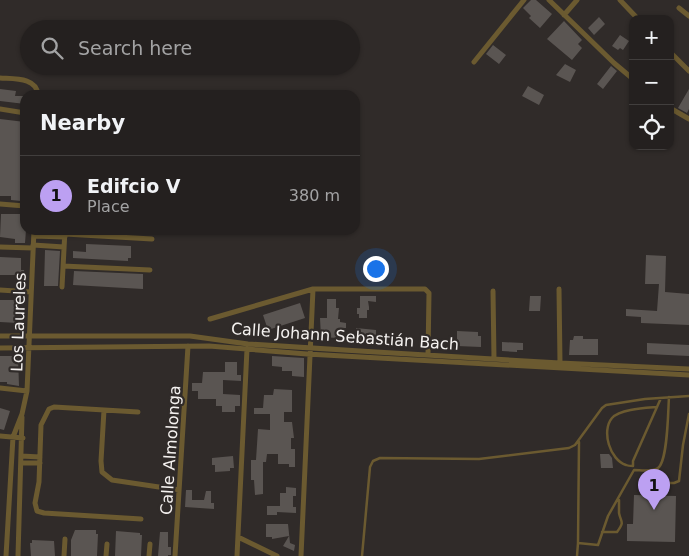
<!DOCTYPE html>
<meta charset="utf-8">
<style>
body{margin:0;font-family:"DejaVu Sans",sans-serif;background:#302d2c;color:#f1f3f6}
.controls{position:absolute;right:15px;top:15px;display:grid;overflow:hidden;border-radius:10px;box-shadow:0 1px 4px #0004}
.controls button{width:45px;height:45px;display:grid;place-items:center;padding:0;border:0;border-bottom:1px solid #413e3d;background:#24201f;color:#f1f3f6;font:25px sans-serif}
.you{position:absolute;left:375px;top:268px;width:18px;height:18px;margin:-12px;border:4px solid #fff;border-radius:50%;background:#1a73e8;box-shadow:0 0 0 8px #1a73e833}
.badge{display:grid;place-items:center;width:32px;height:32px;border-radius:50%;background:#bca0f2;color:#111;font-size:16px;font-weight:700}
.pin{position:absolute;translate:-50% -41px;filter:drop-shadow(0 1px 2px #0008)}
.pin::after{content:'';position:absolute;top:26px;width:18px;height:15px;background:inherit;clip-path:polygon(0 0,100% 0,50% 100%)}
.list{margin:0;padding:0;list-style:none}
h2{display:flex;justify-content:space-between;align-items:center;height:65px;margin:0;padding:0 20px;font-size:21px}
h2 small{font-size:16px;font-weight:400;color:#a3a3a4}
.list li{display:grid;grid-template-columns:32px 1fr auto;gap:15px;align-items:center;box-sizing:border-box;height:80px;padding:0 20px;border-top:1px solid #413e3d}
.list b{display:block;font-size:19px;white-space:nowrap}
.list p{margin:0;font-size:16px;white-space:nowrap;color:#a3a3a4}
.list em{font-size:16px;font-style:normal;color:#a3a3a4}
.icon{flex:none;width:28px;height:28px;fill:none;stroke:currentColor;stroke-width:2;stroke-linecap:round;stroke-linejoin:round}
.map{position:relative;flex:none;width:689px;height:556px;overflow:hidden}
.search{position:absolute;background:#24201f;box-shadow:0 1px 4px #0004;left:20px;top:20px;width:340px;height:55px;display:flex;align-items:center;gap:12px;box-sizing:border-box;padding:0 18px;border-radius:28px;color:#a3a3a4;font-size:19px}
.panel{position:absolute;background:#24201f;box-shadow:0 1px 4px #0004;left:20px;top:90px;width:340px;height:145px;border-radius:15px}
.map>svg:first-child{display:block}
.building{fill:#5a5552}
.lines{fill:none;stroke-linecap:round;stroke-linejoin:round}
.lane{stroke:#6b5a30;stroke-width:2.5}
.street{stroke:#6b5a30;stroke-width:5}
.labels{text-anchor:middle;stroke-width:4.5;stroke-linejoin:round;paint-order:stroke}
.street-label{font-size:16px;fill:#f5f2f0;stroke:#302b29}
</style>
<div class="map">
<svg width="689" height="556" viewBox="0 0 689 556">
<rect width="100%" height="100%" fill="#302b29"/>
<path class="building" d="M531,0H536L552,14L540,28L529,18L531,16L523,8Z
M599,17L605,24L594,35L588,28Z
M564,21L582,40L578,44L582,48L572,60L547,39Z
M620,35L629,41L623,50L620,48L618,50L612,46Z
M493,45L506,55L499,64L486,54Z
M565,64L576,70L570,82L556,75Z
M611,66L617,71L603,89L597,84Z
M528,86L544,95L539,105L522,96Z
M0,89L16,91L15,96H25V104L0,101Z
M689,89V109L687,113L678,108Z
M0,119L25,122L23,169H25V176H23L21,201L11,200V196H0Z
M1,214H20V216H24L23,228H25L26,230L25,243H15V239L0,237Z
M86,244L131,246V258H128V261L73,258V251L86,252Z
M45,250L60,251L58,286H44Z
M646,255L666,256L665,292L689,294V325L641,323V317L626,316V309L657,311L659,284H645Z
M0,257L21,258V270H24V278L16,280V275H0Z
M74,271L143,274V289L73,285Z
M360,296H376V302L368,301L369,307V310H367V318H359V314H357V308H360Z
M530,296H541L540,311H529Z
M327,299H336V308H339L338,319H340V322L346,323V328H343L342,331H338V338L321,337L320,318H327Z
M0,300H15V302H18V323L0,322Z
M300,303L305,318L268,330L263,315Z
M356,328L376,330V342L371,341V344L356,342Z
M457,331L478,332V336H481V347L457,346Z
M574,336H583V339H598V355H569L570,340H573Z
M502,342L523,343V350H517V352L502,351Z
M647,343L689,345V356L647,354Z
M0,356H18L19,386L7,384V382H0Z
M272,356L304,358V377L292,376V371H282V367L272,366Z
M225,362H237V375H241V381L223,380V394L240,395V406H235V412H222V406H216V399H198V391H192V383H202L203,372H225Z
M274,389L292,390V412H284V422H292L294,438H291V449H295V467H289V464H278V454H267L266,462H263V494L255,495L254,480H251V460H256L258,429L270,430V414H254V408H263L264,395H273Z
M0,408L10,411L4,430L0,429Z
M600,454H609L612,458L613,468H601Z
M233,456L234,468H230V471L215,472V465H212V458Z
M286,487L296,488V496H293V507H296V513L277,512V515H267V506H280V493H286Z
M186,490H192V500H204L206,491H211V503H214V509L185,507Z
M634,495L676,496L675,542L627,541V524H633Z
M266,524H288L290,543L295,545L294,551L283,546L289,536L272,539V537H266Z
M75,530H96V534H98L97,556H71V540Z
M116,531L140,533V535H142L141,556H115Z
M160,532H168V547H171V555H168V556H158Z
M32,540L54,541L55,556H31L30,543H32Z"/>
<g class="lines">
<path class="lane" d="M633,466C631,466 628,466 626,465C610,460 601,431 612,418C620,409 645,408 657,407
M633,466V461L661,398
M658,468L657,480L658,483H674L679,481L683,445L689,414
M602,532H617C625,521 621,523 619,513C619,509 619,504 619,500
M578,543L579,442
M362,556L370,467L373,461L380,458L479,459L569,448L575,445L602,408L606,405L645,399L689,396
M577,556L578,543L598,545L608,516L634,470C641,470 651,472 658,468C668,461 668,410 669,397"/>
<path class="street" d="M549,0L614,63L633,79
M620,0L638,19
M679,8L689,16
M564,15L577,0
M670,52L689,71
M474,62L524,0
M0,78C14,79 37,77 38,95
M670,108L689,119
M0,109L25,113
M0,204L25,206
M65,234L152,239
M34,236L65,237
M33,245L64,247
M0,247L33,248
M63,266L150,270
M62,287L65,230
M559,289L560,363
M0,290L31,292
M493,291L494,359
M210,319L313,289H425L429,293L428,355
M0,336H190L248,344L376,352L560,363L689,369
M0,348L209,346L307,354L689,375
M0,388L27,391
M104,410L101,461L102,472L112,480L179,490
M138,412L54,407L49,409L41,425L39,482L35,503L37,511L44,513L141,519
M0,436L23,438
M21,456L40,457
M21,463H40
M238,537L277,556
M6,556L13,437L22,414L27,391L34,230
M18,556L22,417
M64,556L65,539
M106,556L107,544
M149,556L150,544
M175,556L188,346
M237,556L247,349
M301,556L313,289"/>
</g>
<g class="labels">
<g class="street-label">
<text transform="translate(18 322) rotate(-88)" y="6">Los Laureles</text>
<text transform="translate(345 336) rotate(4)" y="6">Calle Johann Sebastián Bach</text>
<text transform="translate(170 450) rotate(-86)" y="6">Calle Almolonga</text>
</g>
</g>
</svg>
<div class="controls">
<button>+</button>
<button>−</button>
<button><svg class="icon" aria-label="locate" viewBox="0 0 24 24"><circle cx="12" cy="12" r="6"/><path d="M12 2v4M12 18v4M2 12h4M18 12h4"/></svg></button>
</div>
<div class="you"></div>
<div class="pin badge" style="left:654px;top:510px">1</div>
<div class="search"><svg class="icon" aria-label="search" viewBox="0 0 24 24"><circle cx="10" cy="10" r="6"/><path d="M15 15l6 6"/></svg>Search here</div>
<section class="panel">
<h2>Nearby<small></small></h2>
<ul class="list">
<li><span class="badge">1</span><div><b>Edifcio V</b><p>Place</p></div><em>380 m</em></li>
</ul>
</section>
</div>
